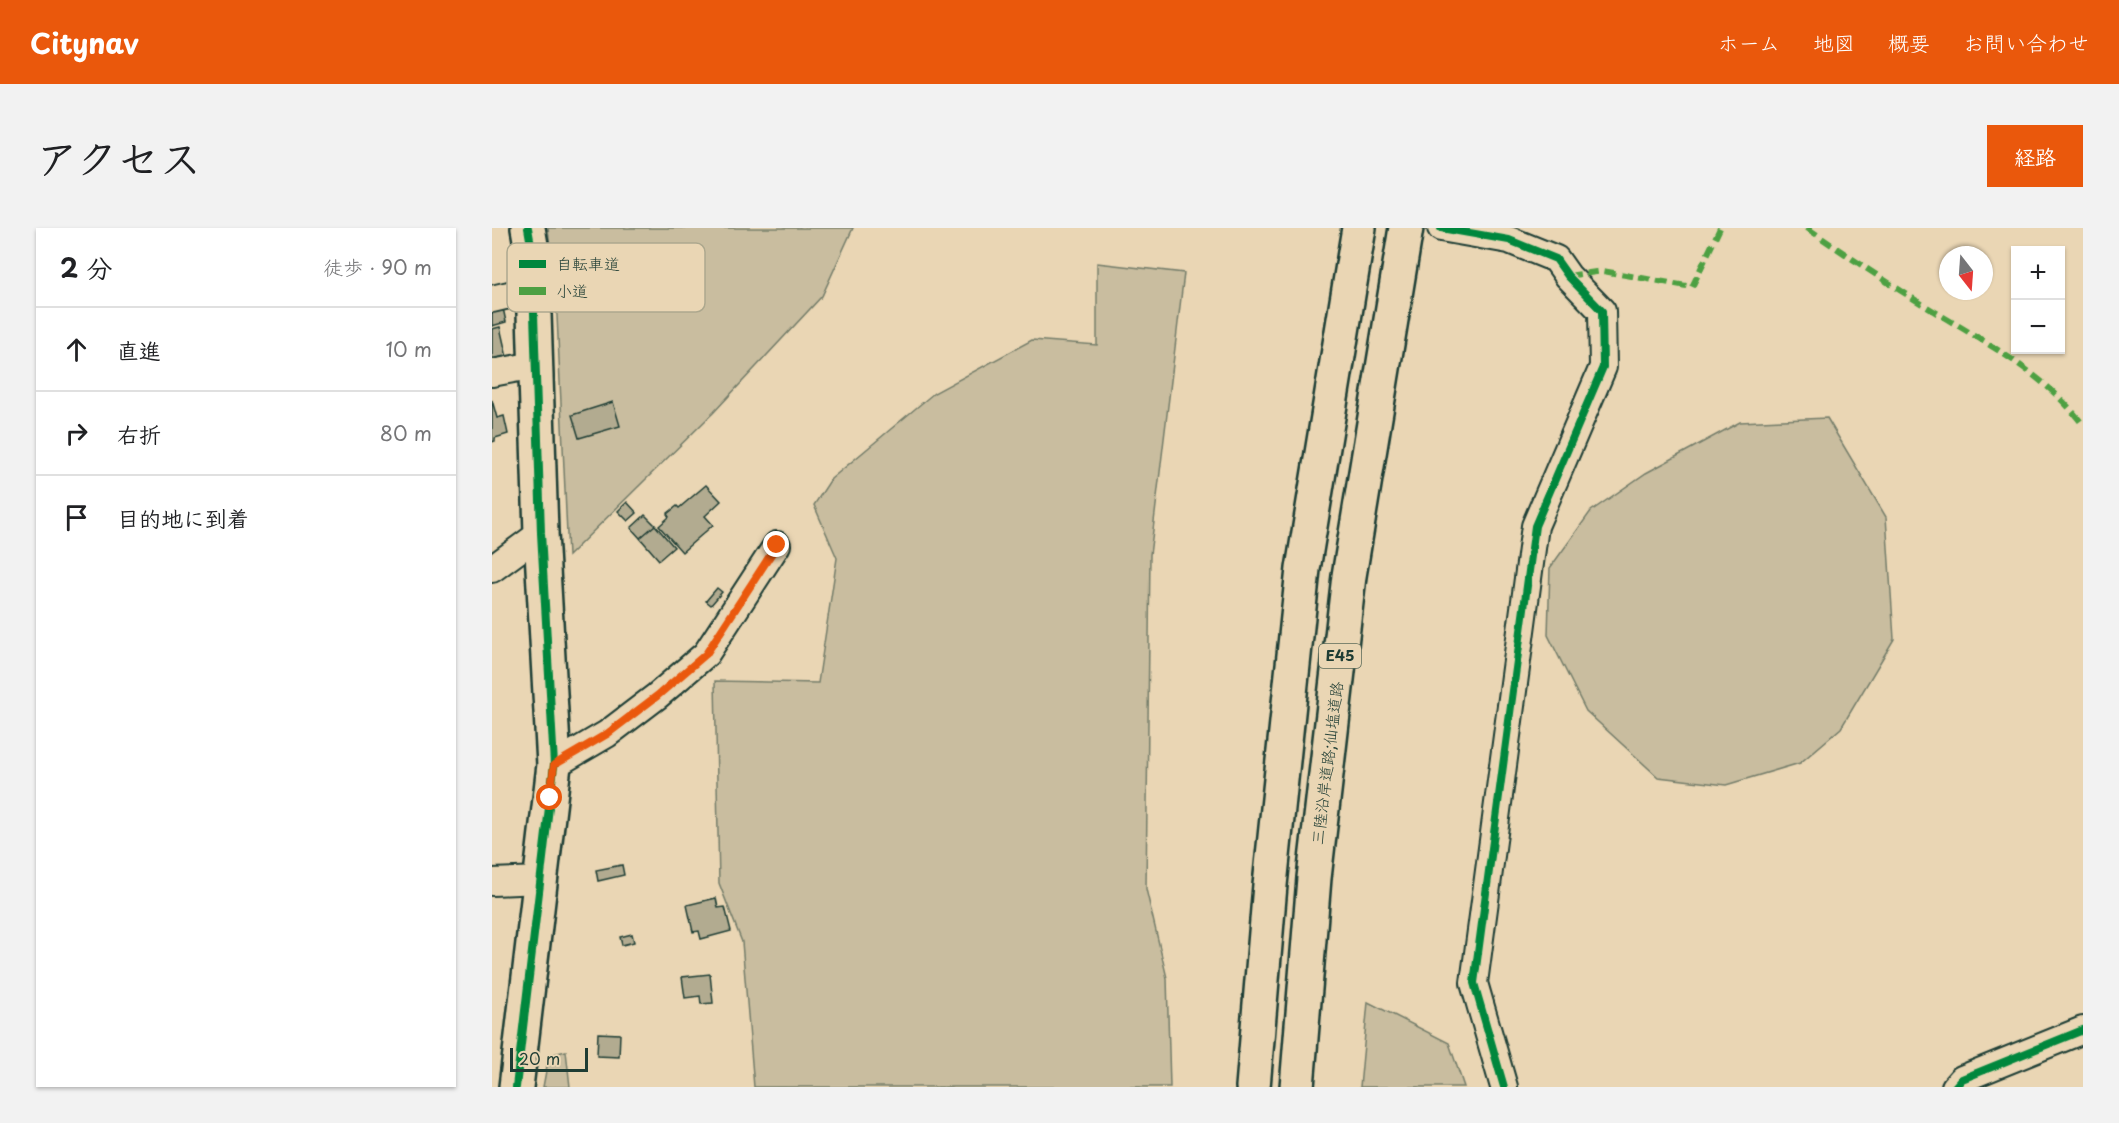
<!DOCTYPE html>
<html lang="ja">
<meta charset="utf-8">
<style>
body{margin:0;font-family:"Playpen Sans","Klee One",sans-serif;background:#f2f2f2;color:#202124}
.controls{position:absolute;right:18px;top:18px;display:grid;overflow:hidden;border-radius:0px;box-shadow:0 2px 4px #0004}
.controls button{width:54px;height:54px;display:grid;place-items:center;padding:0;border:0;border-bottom:2px solid #e0e0e0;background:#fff;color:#202124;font:30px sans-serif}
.compass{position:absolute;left:1447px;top:18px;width:54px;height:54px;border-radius:50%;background:#fff;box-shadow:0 2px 4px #0004;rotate:163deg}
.scale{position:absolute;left:18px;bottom:15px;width:78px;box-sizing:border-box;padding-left:6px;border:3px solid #1f3d34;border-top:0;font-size:16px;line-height:21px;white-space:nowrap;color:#1f3d34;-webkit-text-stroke:4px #ead6b4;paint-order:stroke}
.stop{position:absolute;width:18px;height:18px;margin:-14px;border:4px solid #ea580c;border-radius:50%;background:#fff}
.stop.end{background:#ea580c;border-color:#fff;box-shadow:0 2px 6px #0008}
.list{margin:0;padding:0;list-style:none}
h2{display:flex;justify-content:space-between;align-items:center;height:78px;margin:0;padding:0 24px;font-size:26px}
h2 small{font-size:20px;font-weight:400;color:#757577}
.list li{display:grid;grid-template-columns:39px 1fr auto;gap:18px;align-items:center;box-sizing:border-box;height:84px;padding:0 24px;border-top:2px solid #e0e0e0}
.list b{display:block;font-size:22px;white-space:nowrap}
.list em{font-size:20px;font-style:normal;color:#757577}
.icon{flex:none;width:33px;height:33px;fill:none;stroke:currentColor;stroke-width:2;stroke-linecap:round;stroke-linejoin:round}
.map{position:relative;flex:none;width:1591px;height:859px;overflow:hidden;border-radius:0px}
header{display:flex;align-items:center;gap:36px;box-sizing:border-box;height:84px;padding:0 30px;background:#ea580c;color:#fff}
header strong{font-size:28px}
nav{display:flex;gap:33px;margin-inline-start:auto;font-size:21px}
.intro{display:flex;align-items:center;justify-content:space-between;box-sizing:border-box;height:144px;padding:0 36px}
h1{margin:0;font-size:42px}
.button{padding:15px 27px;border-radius:0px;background:#ea580c;color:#fff;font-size:21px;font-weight:700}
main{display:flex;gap:36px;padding:0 36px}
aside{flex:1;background:#fff;border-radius:0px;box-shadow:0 2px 4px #0004}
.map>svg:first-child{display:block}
.green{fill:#c9bd9f;stroke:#747d6a;stroke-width:1.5}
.building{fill:#b2ab90;stroke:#1f3d34;stroke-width:1.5}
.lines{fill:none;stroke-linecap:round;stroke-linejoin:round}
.street-casing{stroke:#1f3d34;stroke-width:30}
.secondary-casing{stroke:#1f3d34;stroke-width:38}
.highway-casing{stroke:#1f3d34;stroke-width:38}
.street{stroke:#ead6b4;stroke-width:26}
.secondary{stroke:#ead6b4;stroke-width:33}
.highway{stroke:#ead6b4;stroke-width:33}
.quiet{stroke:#4da043;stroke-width:6;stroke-dasharray:12 6;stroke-linecap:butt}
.cycleway-casing{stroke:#ead6b4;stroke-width:11}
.cycleway{stroke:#00873e;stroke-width:8}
.route{stroke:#ea580c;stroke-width:8}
.labels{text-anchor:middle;stroke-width:4.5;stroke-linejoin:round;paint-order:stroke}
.shield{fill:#ead6b4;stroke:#5c6b5a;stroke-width:1.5}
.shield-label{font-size:15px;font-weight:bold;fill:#1f3d34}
.street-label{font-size:16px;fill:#1f3d34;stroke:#ead6b4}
.key{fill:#ead6b4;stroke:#ada88e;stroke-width:1.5}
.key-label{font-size:16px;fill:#1f3d34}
</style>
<header>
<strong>Citynav</strong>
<nav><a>ホーム</a><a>地図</a><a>概要</a><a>お問い合わせ</a></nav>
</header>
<div class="intro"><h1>アクセス</h1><a class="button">経路</a></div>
<main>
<aside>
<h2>2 分<small>徒歩 · 90 m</small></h2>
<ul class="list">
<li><svg class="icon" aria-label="ahead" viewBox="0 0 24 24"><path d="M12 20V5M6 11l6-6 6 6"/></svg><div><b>直進</b></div><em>10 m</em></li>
<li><svg class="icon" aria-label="right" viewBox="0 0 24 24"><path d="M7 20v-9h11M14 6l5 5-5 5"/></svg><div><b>右折</b></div><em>80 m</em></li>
<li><svg class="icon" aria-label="arrive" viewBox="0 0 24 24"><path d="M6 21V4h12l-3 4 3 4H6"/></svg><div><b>目的地に到着</b></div></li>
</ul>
</aside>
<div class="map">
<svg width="1591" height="859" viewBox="0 0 1591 859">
<rect width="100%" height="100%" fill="#ead6b4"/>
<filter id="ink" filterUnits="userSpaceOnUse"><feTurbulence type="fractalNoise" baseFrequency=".0167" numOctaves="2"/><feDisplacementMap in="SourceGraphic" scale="12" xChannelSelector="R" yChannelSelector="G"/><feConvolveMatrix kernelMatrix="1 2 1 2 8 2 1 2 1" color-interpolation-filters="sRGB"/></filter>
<g filter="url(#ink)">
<path class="green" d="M56,0H361L330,68L222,184L76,328L65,87Z
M605,35L692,45L658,327L654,661L675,750L678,859H262L250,714L227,655L223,453L326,455L345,330L322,277L339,251L442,165L540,112L605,117Z
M1335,190L1394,289L1402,411L1349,500L1308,535L1234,557L1166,549L1094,483L1056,407L1058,340L1099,283L1154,245L1248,194Z
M876,774L957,815L972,859H868Z
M74,823L78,859H51L57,827Z"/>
<path class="building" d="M11,80L14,94L0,98V83Z
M8,99L16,134L0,137V101Z
M0,172L5,190L12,188L16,206L3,210V213L0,214Z
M121,174L128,198L87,210L80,187Z
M214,257L229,273L213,288L221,297L190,324L167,298L177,289L175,286L185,278L187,280Z
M135,274L145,285L136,293L126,283Z
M153,287L163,297L148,310L139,300Z
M163,297L182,319L167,332L148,310Z
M225,360L230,364L219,377L214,373Z
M130,637L132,647L106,653L104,642Z
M224,670L226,680L233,679L239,703L209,711L207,703L201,704L195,677Z
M140,706L142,714L130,717L128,709Z
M218,746L221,775L209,776L208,768L193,770L190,749Z
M106,805L128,806L127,829L105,828Z"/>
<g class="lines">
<g class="street-casing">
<path id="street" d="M949,0L1017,12L1064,31L1076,48L1110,83L1111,139L1043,298L982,755L1012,859
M0,71L42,61
M0,145L43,137
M0,341L49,305
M62,537L115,506L165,468L214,426L285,317
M0,654L49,652
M1463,859L1470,851L1591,802"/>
</g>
<g class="secondary-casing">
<path id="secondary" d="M24,859L62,537L49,305L40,23L36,0"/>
</g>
<g class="highway-casing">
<path id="highway" d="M761,859L778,657L811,341L867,0
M805,859L822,650L857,348L914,0"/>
</g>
<use href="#street" class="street"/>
<use href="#secondary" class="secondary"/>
<use href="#highway" class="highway"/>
<path class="quiet" d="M1315,0C1353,26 1391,52 1430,76C1485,110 1553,144 1591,197
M1076,48L1111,43L1200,59L1228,0"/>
<g class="cycleway-casing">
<path id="cycleway" d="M949,0L1017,12L1064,31L1076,48L1110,83L1111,139L1043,298L982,755L1012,859
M24,859L62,537L49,305L40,23L36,0
M1463,859L1470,851L1591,802"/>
</g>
<use href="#cycleway" class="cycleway"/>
</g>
</g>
<g class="lines" filter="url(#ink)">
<path class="route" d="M58,570L62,537L115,506L165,468L214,426L285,317"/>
</g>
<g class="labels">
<rect class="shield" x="827" y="416" width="42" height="24" rx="4.5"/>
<g class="shield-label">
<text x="848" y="433">E45</text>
</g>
<g class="street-label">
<text transform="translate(835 535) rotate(-83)" y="6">三陸沿岸道路;仙塩道路</text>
</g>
</g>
<rect x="15" y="15" width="198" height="69" rx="9" class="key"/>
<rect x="27" y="32" width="27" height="8" fill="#00873e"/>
<rect x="27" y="59" width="27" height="8" fill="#4da043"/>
<g class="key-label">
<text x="64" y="42">自転車道</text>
<text x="64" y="69">小道</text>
</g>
</svg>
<div class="controls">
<button>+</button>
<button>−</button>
</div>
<svg class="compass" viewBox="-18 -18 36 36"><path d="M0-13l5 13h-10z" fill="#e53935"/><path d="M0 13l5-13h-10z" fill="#757577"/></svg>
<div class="scale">20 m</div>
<div class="stop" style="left:58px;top:570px"></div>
<div class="stop end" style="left:285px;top:317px"></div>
</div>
</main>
